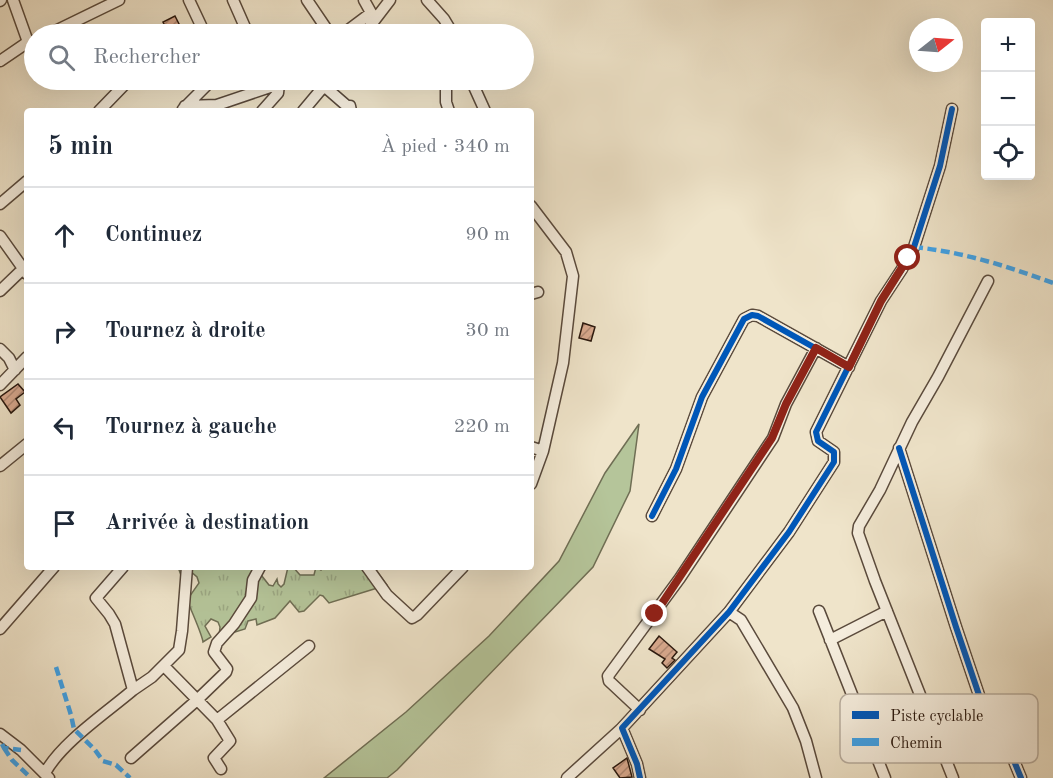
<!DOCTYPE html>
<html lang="fr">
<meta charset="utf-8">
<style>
body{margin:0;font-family:"Old Standard TT",serif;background:#f6f6f7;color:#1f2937}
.controls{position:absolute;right:18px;top:18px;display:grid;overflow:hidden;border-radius:6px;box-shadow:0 6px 24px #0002}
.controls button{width:54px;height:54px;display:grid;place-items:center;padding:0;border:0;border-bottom:2px solid #e0e1e3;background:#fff;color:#1f2937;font:30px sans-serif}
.compass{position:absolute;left:909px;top:18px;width:54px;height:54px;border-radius:50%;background:#fff;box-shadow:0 6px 24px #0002;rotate:73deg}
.stop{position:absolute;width:18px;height:18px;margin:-14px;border:4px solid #8f2418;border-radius:50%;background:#fff}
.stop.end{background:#8f2418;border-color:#fff;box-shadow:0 2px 6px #0008}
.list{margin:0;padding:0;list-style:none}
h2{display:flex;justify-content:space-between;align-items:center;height:78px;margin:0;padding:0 24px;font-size:26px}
h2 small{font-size:20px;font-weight:400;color:#747a83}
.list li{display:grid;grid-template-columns:39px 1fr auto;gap:18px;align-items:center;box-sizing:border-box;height:96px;padding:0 24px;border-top:2px solid #e0e1e3}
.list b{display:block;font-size:22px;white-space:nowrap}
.list em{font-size:20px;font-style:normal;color:#747a83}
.icon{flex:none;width:33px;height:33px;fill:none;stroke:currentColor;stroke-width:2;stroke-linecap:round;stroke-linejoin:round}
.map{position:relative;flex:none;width:1053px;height:778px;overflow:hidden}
.search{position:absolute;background:#fff;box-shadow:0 6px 24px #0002;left:24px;top:24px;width:510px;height:66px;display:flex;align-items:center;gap:15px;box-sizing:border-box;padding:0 21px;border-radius:33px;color:#747a83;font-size:22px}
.panel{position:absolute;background:#fff;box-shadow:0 6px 24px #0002;left:24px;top:108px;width:510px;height:462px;border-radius:6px}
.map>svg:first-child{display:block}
.grass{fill:url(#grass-tufts);stroke:#6f6e54;stroke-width:1.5}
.garden{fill:#b5c59a;stroke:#6f6e54;stroke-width:1.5}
.building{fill:url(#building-hatch);stroke:#29170d;stroke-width:1.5}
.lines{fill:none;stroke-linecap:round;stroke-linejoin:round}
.minor-casing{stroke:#5a4a3c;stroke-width:13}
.minor{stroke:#f5eddd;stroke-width:10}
.quiet{stroke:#3ea2e9;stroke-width:4.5;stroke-dasharray:9 4.5;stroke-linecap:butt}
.cycleway-casing{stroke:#f5eddd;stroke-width:10}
.cycleway{stroke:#0057b8;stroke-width:6}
.route{stroke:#8f2418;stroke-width:8}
.key{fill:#f5eddd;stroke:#b8ad9f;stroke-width:1.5}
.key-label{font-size:16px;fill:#29170d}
</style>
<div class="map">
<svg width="1053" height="778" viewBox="0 0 1053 778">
<defs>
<pattern id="grass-tufts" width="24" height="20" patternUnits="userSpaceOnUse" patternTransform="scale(1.5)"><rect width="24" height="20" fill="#b5c59a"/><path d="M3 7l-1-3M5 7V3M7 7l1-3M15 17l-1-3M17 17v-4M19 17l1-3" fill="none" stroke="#9ca884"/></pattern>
<pattern id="building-hatch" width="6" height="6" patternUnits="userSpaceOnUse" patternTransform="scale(1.5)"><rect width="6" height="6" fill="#daaa8f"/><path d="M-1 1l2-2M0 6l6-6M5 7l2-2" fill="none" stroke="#b18973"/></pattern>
</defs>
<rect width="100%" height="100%" fill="#efe4ca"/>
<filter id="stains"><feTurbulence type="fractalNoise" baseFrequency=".00333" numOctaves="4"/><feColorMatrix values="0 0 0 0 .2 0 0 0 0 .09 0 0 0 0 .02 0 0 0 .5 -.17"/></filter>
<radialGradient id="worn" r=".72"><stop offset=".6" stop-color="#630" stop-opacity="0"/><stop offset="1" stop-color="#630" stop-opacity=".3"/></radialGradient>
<path class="grass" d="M178,567H259L258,571L269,585L273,586L277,579L278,584L281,587L284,584L288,567H293L300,575H314L316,567L321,570L325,567H374L387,585L329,603L323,596L320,595L304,611L299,612L290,601L275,618L257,625L256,619L248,621L245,629L219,637L220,627L218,622L211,619L205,626L211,637L203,642C202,634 191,610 187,600L199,583L197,577L189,570L182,578Z"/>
<path class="garden" d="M639,424L630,491L593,567L397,770L387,778H324L406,712L489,636L559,561L605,473Z"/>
<path class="building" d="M175,16L180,26L176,28L179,34H169L163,22Z
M583,323L595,327L591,341L579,338Z
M18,384L25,392L16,399L20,405L11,413L0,397Z
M659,636L677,652L672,658L675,660L667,668L662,663L665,659L649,649Z
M627,758L632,777L620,778L613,768Z"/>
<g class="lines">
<g class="minor-casing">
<path id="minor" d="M13,0L28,42
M189,0L205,34
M233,0L248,34
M307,0L330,34
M364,0L374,18
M427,0L444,19L453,34
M0,1L1,0
M49,34L119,0
M343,34L371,13
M364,34L390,0
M0,61L28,42L32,41
M446,80V102L449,111
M471,80L485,111
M324,86L347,106H350L351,111
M185,106L217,105L279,84L275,80
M183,109L212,80
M99,111L129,80
M262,111L278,93L279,84L284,83L287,80
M303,111L329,80
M0,204L27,181
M531,206L566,252L573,276L563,363L543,451L531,484
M0,236L27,274
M0,291L27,265
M531,294L538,292
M0,349L9,358L15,370
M0,385L27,357
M531,447L543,451
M899,448L956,627L980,698L1005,739L1021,778
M0,466L27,444
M652,516L676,469L702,397L744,319L752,315L758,316L849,367
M367,567L387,595L412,618L417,615L463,567
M819,611L885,778
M729,612L741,620L793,708L806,741L816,778
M0,629L54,567
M830,640L887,611
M164,666L217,720L230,741L214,758L221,769
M133,690L152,677L179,650L182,631L187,567
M640,710L609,681L608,676L680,578L773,438L786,404L816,348
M217,720L309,646
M0,734L21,750L49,778
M131,758L197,700L226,672L227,669L214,652L217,643L234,624L251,598L253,580L260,567
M45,773C61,743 106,713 133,690L115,624L109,614L96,598L123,567
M567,778L622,728
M640,778L637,764L622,728L729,612L789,532L834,462V452L818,441L816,432L881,301L902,269L914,247L940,166L952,109
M953,778L875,581L858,533L859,526L880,490L912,422L938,377L988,281"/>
</g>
<use href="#minor" class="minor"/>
<path class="quiet" d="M914,247C963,252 1007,266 1053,283
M56,667L71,715L74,729L95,750L103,761L116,765L130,778
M2,744L4,748L21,750
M4,748L12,760L31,778"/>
<g class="cycleway-casing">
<path id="cycleway" d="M899,448L956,627L980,698L1005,739L1021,778
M652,516L676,469L702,397L744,319L752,315L758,316L849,367
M640,778L637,764L622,728L729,612L789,532L834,462V452L818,441L816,432L881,301L902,269L914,247L940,166L952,109"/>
</g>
<use href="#cycleway" class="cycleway"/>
</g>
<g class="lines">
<path class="route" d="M655,614L772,438L786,404L816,348L849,367L881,301L908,258"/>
</g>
<rect x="840" y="694" width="198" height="69" rx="9" class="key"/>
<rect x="852" y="711" width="27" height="8" fill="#0057b8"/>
<rect x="852" y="738" width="27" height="8" fill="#3ea2e9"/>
<g class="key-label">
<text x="890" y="721">Piste cyclable</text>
<text x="890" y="748">Chemin</text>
</g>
<rect width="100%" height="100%" filter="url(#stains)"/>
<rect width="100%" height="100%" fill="url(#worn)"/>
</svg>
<div class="controls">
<button>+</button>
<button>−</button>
<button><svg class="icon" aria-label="locate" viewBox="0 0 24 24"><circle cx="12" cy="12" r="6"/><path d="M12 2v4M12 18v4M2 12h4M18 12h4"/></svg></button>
</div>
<svg class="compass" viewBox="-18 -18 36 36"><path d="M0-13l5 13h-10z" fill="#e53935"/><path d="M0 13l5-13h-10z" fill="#747a83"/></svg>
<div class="stop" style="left:908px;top:258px"></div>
<div class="stop end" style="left:655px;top:614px"></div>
<div class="search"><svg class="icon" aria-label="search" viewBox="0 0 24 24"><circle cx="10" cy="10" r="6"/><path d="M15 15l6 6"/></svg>Rechercher</div>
<section class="panel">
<h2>5 min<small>À pied · 340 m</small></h2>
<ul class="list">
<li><svg class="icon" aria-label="ahead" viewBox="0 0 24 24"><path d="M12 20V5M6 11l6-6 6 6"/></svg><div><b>Continuez</b></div><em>90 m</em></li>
<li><svg class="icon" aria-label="right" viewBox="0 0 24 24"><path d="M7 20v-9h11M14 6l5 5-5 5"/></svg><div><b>Tournez à droite</b></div><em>30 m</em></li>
<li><svg class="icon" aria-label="left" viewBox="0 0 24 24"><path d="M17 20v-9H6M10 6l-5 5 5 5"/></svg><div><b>Tournez à gauche</b></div><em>220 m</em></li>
<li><svg class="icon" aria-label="arrive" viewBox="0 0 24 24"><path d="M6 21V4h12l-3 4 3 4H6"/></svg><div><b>Arrivée à destination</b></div></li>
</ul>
</section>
</div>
